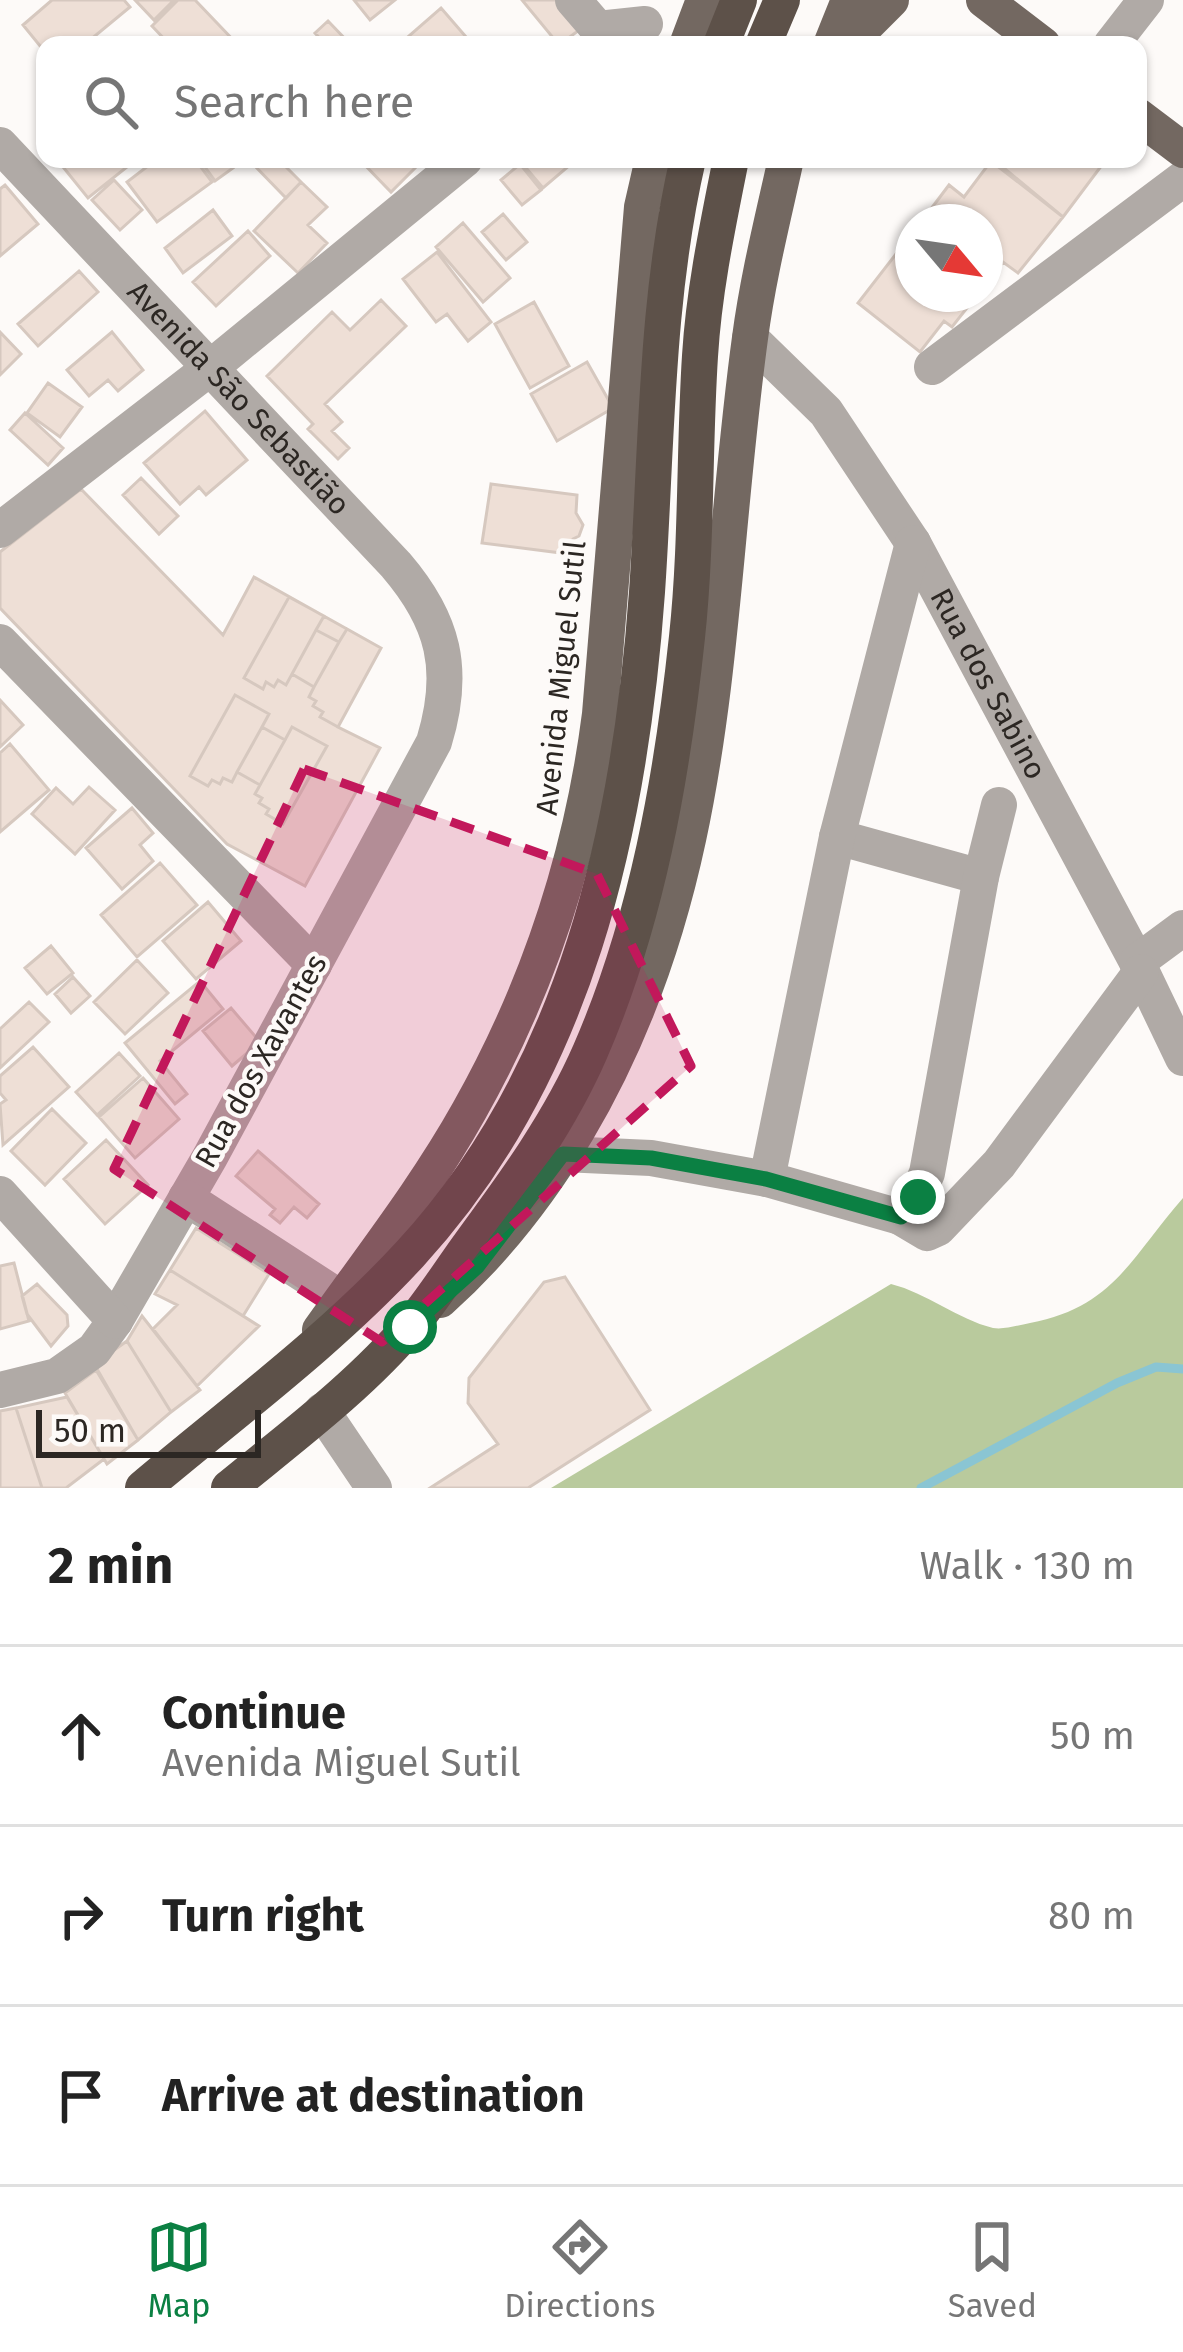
<!DOCTYPE html>
<meta charset="utf-8">
<style>
body{margin:0;font-family:"Fira Sans",sans-serif;background:#f2f2f2;color:#222}
.compass{position:absolute;left:895px;top:204px;width:108px;height:108px;border-radius:50%;background:#fff;box-shadow:0 3px 9px #0004;rotate:119deg}
.scale{position:absolute;left:36px;bottom:30px;width:225px;box-sizing:border-box;padding-left:12px;border:6px solid #2c2723;border-top:0;font-size:33px;line-height:42px;white-space:nowrap;color:#2c2723;-webkit-text-stroke:9px #fdfaf8;paint-order:stroke}
.stop{position:absolute;width:36px;height:36px;margin:-27px;border:9px solid #0b8043;border-radius:50%;background:#fff}
.stop.end{background:#0b8043;border-color:#fff;box-shadow:0 3px 12px #0008}
.list{margin:0;padding:0;list-style:none}
h2{display:flex;justify-content:space-between;align-items:center;height:156px;margin:0;padding:0 48px;font-size:51px}
h2 small{font-size:39px;font-weight:400;color:#767676}
.list li{display:grid;grid-template-columns:78px 1fr auto;gap:36px;align-items:center;box-sizing:border-box;height:180px;padding:0 48px;border-top:3px solid #e0e0e0}
.list b{display:block;font-size:45px;white-space:nowrap}
.list p{margin:0;font-size:39px;white-space:nowrap;color:#767676}
.list em{font-size:39px;font-style:normal;color:#767676}
.icon{flex:none;width:66px;height:66px;fill:none;stroke:currentColor;stroke-width:2;stroke-linecap:round;stroke-linejoin:round}
.map{position:relative;flex:none;width:1183px;height:1488px;overflow:hidden}
.search{position:absolute;background:#fff;box-shadow:0 3px 9px #0004;left:36px;right:36px;top:36px;height:132px;display:flex;align-items:center;gap:30px;box-sizing:border-box;padding:0 42px;border-radius:24px;color:#767676;font-size:45px}
.sheet{height:696px;background:#fff}
nav{display:flex;justify-content:space-around;align-items:center;box-sizing:border-box;height:168px;border-top:3px solid #e0e0e0;background:#fff;font-size:33px;color:#767676}
nav a{display:grid;justify-items:center;gap:6px}
nav .on{color:#0b8043}
.map>svg:first-child{display:block}
.forest{fill:#b9ca9d}
.lines{fill:none;stroke-linecap:round;stroke-linejoin:round}
.stream{stroke:#8ac5d3;stroke-width:9}
.building{fill:#eedfd6;stroke:#d6c8bf;stroke-width:3}
.minor{stroke:#b0aaa6;stroke-width:36}
.major{stroke:#736861;stroke-width:36}
.highway{stroke:#5d5149;stroke-width:36}
.route{stroke:#0b8043;stroke-width:15}
.marked{fill:#c2185b;fill-opacity:0.2;stroke:#c2185b;stroke-width:9;stroke-dasharray:24 15;stroke-linejoin:round}
.labels{text-anchor:middle;stroke-width:9;stroke-linejoin:round;paint-order:stroke}
.street-label{font-size:30px;fill:#2c2723;stroke:#fdfaf8}
</style>
<div class="map">
<svg width="1183" height="1488" viewBox="0 0 1183 1488">
<rect width="100%" height="100%" fill="#fdfaf8"/>
<path class="forest" d="M1183,1198V1488H551L891,1284C927,1293 957,1319 993,1328C1004,1330 1019,1325 1030,1323C1114,1307 1131,1257 1183,1198Z"/>
<g class="lines">
<path class="stream" d="M921,1488L1117,1383L1156,1367L1183,1369"/>
</g>
<path class="building" d="M52,0H124L130,7L84,45H45V52L23,25Z
M135,0H174L154,20Z
M178,0H195L238,45H170L152,26Z
M354,0H395L370,20Z
M522,0H564L586,25L559,45Z
M441,8L473,45H405L402,42Z
M328,21L351,45H326L315,33Z
M63,159H137L88,198L59,162Z
M157,159H195L212,182L157,222L127,182Z
M199,159H226L233,168L215,181Z
M248,159H278L301,182L286,198Z
M359,159H424L391,192Z
M525,159H577L543,188L521,162Z
M993,159H1094L1102,165L1063,217Z
M991,161L1063,217L1018,273L1003,262L985,285V222H921L949,185L964,197Z
M520,164L541,190L522,205L501,180Z
M114,180L142,210L120,230L92,200Z
M301,182L327,207L308,225L327,243L298,273L254,231Z
M5,185L38,224L0,256V189Z
M213,210L232,236L183,273L165,248Z
M503,214L527,242L506,260L482,232Z
M463,223L510,278L483,302L436,247Z
M248,231L270,256L216,306L193,282Z
M913,232V294H978L952,327L944,321L920,352L858,303Z
M437,252L491,322L468,341L447,314L436,322L403,279Z
M79,271L98,292L38,346L18,324Z
M381,300L406,326L325,404L342,422L332,431L349,448L338,459L308,429L313,424L267,376L332,312L350,330Z
M534,302L569,366L530,388L495,324Z
M0,332L21,354L0,375Z
M112,332L143,370L118,391L108,380L89,396L67,370Z
M587,362L613,408L557,441L531,394Z
M48,383L82,407L60,437L27,413Z
M205,411L247,460L206,495L199,487L180,504L144,463Z
M25,413L63,448L48,465L10,430Z
M141,478L178,516L159,534L123,495Z
M491,484L577,495L576,513L583,525L579,536L573,539L569,554L482,543Z
M81,489L223,635L254,577L381,648L338,727L380,748L305,886L227,844L0,608V552Z
M289,597L324,616L316,630L339,642L347,629L381,648L338,727L320,717L323,712L313,706L316,701L309,697L314,687L292,674L286,685L278,680L274,687L266,682L263,689L244,678Z
M316,630L339,642L314,687L292,674Z
M235,695L269,714L262,727L285,740L292,727L327,746L283,824L266,814L269,809L259,803L262,798L255,794L260,785L237,772L232,782L223,778L220,784L212,780L208,786L190,776Z
M0,700L23,725L0,747Z
M262,727L285,740L260,785L237,772Z
M10,744L49,790L0,832V753Z
M89,787L115,810L75,854L32,814L56,788L73,804Z
M132,808L153,833L140,845L153,861L122,889L86,848Z
M160,863L197,905L137,957L101,915Z
M208,902L241,941L196,979L163,941Z
M51,946L73,973L47,994L25,968Z
M137,960L168,993L125,1034L94,1002Z
M73,977L90,996L71,1013L55,994Z
M200,981L223,1009L160,1061L187,1094L175,1104L125,1043Z
M29,1002L49,1022L0,1068V1029Z
M231,1008L260,1042L232,1066L203,1031Z
M33,1047L69,1087L3,1145L0,1104L6,1100L0,1093V1076Z
M119,1053L140,1076L97,1115L76,1092Z
M143,1078L179,1119L135,1158L99,1117Z
M52,1109L86,1143L45,1185L11,1151Z
M106,1140L148,1185L105,1224L64,1179Z
M258,1151L319,1204L307,1218L294,1207L280,1223L270,1215L275,1209L236,1176Z
M196,1228L269,1274L243,1316L170,1270Z
M14,1263L29,1321L0,1329V1266Z
M170,1270L259,1326L197,1386L153,1329L177,1305L155,1294Z
M565,1277L650,1410L528,1488H430L498,1444L468,1403L469,1378L544,1282Z
M37,1284L67,1315L68,1326L51,1346L27,1314L22,1296Z
M142,1316L200,1390L171,1412L127,1341Z
M127,1341L171,1412L138,1440L93,1365Z
M97,1369L138,1440L107,1464L65,1393Z
M67,1397L104,1459L66,1488H42L16,1408Z
M16,1408L42,1488H0V1411Z"/>
<g class="lines">
<g class="minor">
<path d="M573,0L598,29L645,24"/>
<path d="M1111,45L1146,0"/>
<path id="s1" d="M0,145L396,565C444,621 456,670 434,742L210,1157L115,1321L94,1350L57,1376L0,1390"/>
<path id="s2" d="M750,338L826,412L913,543L1137,962L1183,1058"/>
<path d="M932,367L1183,179"/>
<path d="M0,530L210,368L465,159"/>
<path d="M0,642L314,965"/>
<path d="M837,837L981,877"/>
<path d="M1137,962L1183,928"/>
<path d="M563,1154L651,1158L767,1179L900,1217L911,1210L927,1173L981,877L999,805"/>
<path d="M767,1179L837,837L913,543"/>
<path d="M0,1194L115,1321"/>
<path d="M186,1198L342,1299"/>
<path d="M900,1217L927,1233L938,1228L999,1164L1141,972"/>
<path d="M322,1411L374,1488"/>
</g>
<path class="major" d="M984,0L1043,45
M687,45L704,0
M831,45L849,0
M846,45L891,0
M1138,116L1183,150
M440,1300C494,1252 539,1194 577,1131C726,880 712,616 750,338C758,277 773,218 786,159
M320,1330C371,1258 426,1188 469,1111C539,987 582,855 600,714L642,207L653,159"/>
<path class="highway" d="M721,45L739,0
M763,45L782,0
M143,1488C233,1412 330,1341 410,1254C576,1074 630,830 647,592C657,447 655,301 688,159
M229,1488C290,1438 361,1385 412,1324C433,1299 451,1270 470,1244C515,1183 560,1121 590,1052C647,921 672,778 687,637C697,544 694,450 700,356C704,290 718,224 731,159"/>
</g>
<g class="lines">
<path class="route" d="M410,1327L477,1267L563,1154L651,1158L766,1179L901,1217L911,1210L918,1197"/>
</g>
<path class="marked" d="M304,769L597,874L691,1066L382,1342L114,1169Z"/>
<g class="labels">
<g class="street-label">
<text dy="10" stroke="none"><textPath href="#s1" startOffset="348">Avenida São Sebastião</textPath></text>
<text transform="translate(561 678) rotate(-84)" y="10">Avenida Miguel Sutil</text>
<text dy="10" stroke="none"><textPath href="#s2" startOffset="423">Rua dos Sabino</textPath></text>
<text transform="translate(261 1061) rotate(-61)" y="10">Rua dos Xavantes</text>
</g>
</g>
</svg>
<svg class="compass" viewBox="-18 -18 36 36"><path d="M0-13l5 13h-10z" fill="#e53935"/><path d="M0 13l5-13h-10z" fill="#767676"/></svg>
<div class="scale">50 m</div>
<div class="stop" style="left:410px;top:1327px"></div>
<div class="stop end" style="left:918px;top:1197px"></div>
<div class="search"><svg class="icon" aria-label="search" viewBox="0 0 24 24"><circle cx="10" cy="10" r="6"/><path d="M15 15l6 6"/></svg>Search here</div>
</div>
<section class="sheet">
<h2>2 min<small>Walk · 130 m</small></h2>
<ul class="list">
<li><svg class="icon" aria-label="ahead" viewBox="0 0 24 24"><path d="M12 20V5M6 11l6-6 6 6"/></svg><div><b>Continue</b><p>Avenida Miguel Sutil</p></div><em>50 m</em></li>
<li><svg class="icon" aria-label="right" viewBox="0 0 24 24"><path d="M7 20v-9h11M14 6l5 5-5 5"/></svg><div><b>Turn right</b></div><em>80 m</em></li>
<li><svg class="icon" aria-label="arrive" viewBox="0 0 24 24"><path d="M6 21V4h12l-3 4 3 4H6"/></svg><div><b>Arrive at destination</b></div></li>
</ul>
</section>
<nav>
<a class="on"><svg class="icon" aria-label="map" viewBox="0 0 24 24"><path d="M3 6l6-2 6 2 6-2v14l-6 2-6-2-6 2zM9 4v14M15 6v14"/></svg>Map</a>
<a><svg class="icon" aria-label="directions" viewBox="0 0 24 24"><path d="M12 3l9 9-9 9-9-9zM9 14v-3h6M13 9l2 2-2 2"/></svg>Directions</a>
<a><svg class="icon" aria-label="saved" viewBox="0 0 24 24"><path d="M7 4h10v16l-5-4-5 4z"/></svg>Saved</a>
</nav>
